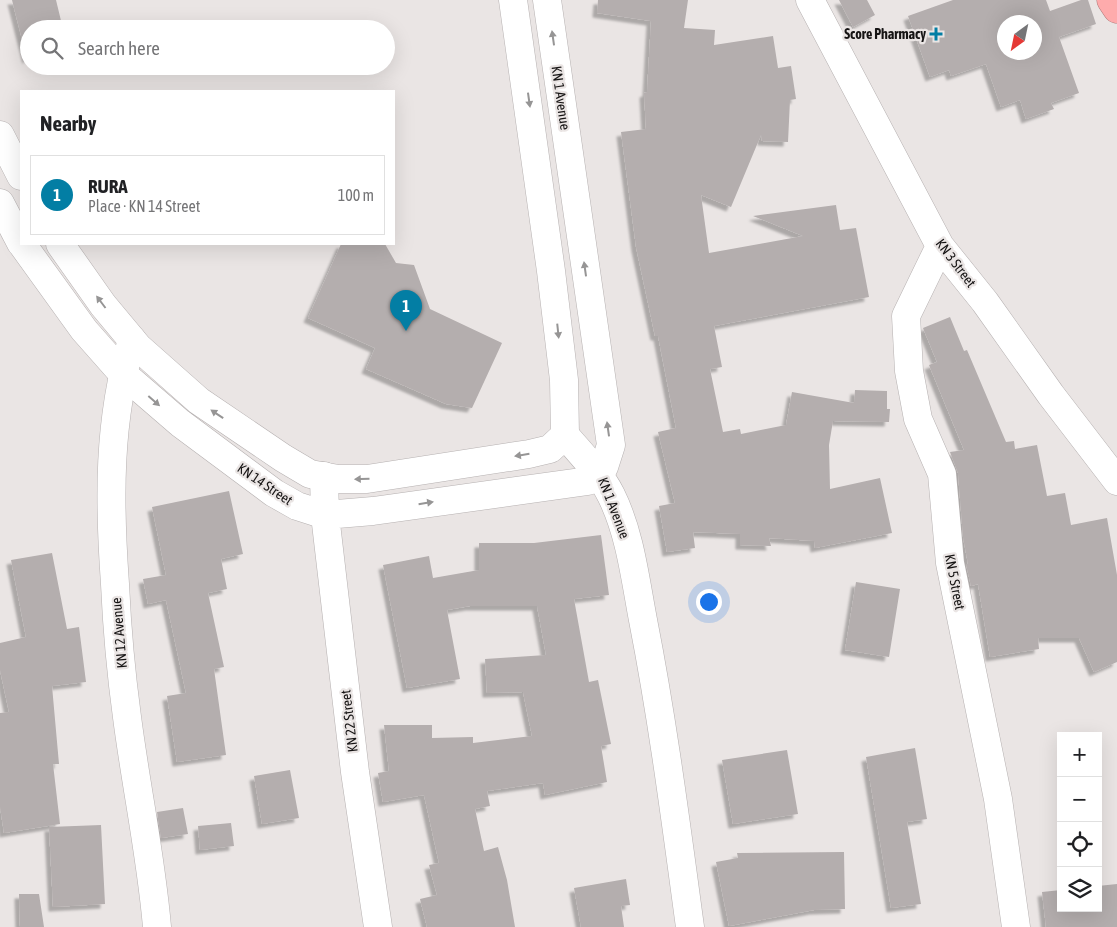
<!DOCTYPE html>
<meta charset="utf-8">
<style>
body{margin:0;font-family:"Asap Condensed",sans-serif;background:#f6f6f6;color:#202124}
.controls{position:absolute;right:15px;bottom:15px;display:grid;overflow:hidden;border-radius:0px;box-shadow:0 5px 20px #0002}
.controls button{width:45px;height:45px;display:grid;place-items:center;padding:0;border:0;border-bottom:1px solid #e0e0e0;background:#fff;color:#202124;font:25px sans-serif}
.compass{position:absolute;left:997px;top:15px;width:45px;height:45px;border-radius:50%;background:#fff;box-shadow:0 5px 20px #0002;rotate:213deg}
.you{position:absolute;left:708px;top:601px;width:18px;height:18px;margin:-12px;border:4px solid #fff;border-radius:50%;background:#1a73e8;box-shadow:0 0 0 8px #1a73e833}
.badge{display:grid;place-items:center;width:32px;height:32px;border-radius:50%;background:#037ea4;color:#fff;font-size:16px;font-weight:700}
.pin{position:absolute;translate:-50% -41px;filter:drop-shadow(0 1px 2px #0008)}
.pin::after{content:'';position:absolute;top:26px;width:18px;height:15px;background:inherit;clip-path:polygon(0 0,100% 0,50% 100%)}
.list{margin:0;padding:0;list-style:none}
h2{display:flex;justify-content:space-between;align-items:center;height:65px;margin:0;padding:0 20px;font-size:21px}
h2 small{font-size:16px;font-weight:400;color:#757577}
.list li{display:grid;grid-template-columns:32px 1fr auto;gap:15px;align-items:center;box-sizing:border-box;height:80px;margin:0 10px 10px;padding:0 10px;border:1px solid #e0e0e0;border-radius:0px}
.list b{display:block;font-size:19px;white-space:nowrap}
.list p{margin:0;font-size:16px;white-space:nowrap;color:#757577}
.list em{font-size:16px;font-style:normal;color:#757577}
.icon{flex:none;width:28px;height:28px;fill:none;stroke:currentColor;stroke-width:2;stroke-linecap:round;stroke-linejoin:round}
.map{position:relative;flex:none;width:1117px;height:927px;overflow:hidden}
.search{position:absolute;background:#fff;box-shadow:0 5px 20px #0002;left:20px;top:20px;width:375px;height:55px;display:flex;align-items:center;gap:12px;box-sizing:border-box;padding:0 18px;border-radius:28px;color:#757577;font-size:19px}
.panel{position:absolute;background:#fff;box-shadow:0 5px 20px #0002;left:20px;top:90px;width:375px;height:155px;border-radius:0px}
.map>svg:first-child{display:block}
.building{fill:#b4aeae;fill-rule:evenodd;filter:url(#shadow)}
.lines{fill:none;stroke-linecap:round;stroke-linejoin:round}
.street-casing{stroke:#b6b1b1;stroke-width:29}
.secondary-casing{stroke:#b6b1b1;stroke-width:29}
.highway-casing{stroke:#ad7677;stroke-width:29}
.street{stroke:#fff;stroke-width:28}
.secondary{stroke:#fff;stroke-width:28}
.highway{stroke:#feabac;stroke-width:28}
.oneway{fill:#969595}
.poi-dot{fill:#037ea4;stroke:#eae5e4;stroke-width:2}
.labels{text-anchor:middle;stroke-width:4.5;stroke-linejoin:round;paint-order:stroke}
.poi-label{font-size:14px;font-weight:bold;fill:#161414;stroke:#eae5e4;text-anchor:end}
.street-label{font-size:14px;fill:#161414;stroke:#eae5e4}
</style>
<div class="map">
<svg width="1117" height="927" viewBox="0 0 1117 927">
<defs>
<filter id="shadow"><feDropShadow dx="-4.5" dy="4.5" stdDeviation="1" flood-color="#0004"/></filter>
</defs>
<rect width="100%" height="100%" fill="#eae5e4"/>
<path class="building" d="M12,0H56L63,29H29V58L27,59Z
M598,0H688L684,28L715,30L714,45L773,36L778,68L791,66L796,99L790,100L788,142L762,141L761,135L731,207L701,195L709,253L803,236L753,216L836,205L840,230L856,228L869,297L714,326L722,367L710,369L723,432L740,429L741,434L786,425L792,392L854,403L855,390L887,391V409H890L889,422L833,421L829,445L830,489L880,478L892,533L815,548L814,541L769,538L771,546L740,545V534L693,532L695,548L667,552L659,506L675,503L658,432L676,428L658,336H655L636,247L621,132L646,129L644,93L647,92L651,21L597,13Z
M839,0H867L875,15L853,27Z
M953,0H1046L1050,11L1081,0H1088L1096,24L1059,37L1079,93L1051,103L1054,109L1026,119L1020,100L1001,107L986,64L951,76L949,70L930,77L908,16ZM1004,22H1034V52H1004Z
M341,244H385L396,263L414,265L430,309L502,343L472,408L446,404L366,369L375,348L308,318Z
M950,317L964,351L967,350L1006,442L1014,441L1015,449L1037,445L1047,496L1065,493L1071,525L1107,518L1117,575V662L1094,672L1079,638H1038L1039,649L990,657L978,584L971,586L966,564H968L963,537L958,473L950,452L964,450L929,365L937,362L923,328Z
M229,491L243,554L221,559L227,589L208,593L224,667L214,669L226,755L177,762L167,696L186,693L166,600L148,604L143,579L166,575L152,507Z
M601,535L609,595L574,599L589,682L598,680L611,744L601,746L607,782L545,795L543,783L487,791L490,806L475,809L484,851L498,847L507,880L515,927H427L420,899L437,895L429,865L439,863L424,795L383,802L378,773L389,771L384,725H432V738L473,737V743L532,736L523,692L487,693L485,659L546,655L537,606H470L447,610L460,679L407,688L383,565L429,556L433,578L479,570V543H534Z
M52,553L67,629L79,627L86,682L52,686L59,764H53L60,824L4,833L0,807V713L9,712L0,670V643L26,637L11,560Z
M856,582L900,589L889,657L845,650Z
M915,748L927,819L907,822L921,904L891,908L866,757Z
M787,750L798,814L733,824L722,760Z
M290,770L299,818L262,824L254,776Z
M183,808L188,834L161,838L157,812Z
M231,823L234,846L200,850L198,826Z
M101,825L105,904L53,907L49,827Z
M844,852L845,909L814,910L729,926L716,862L738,858L737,853Z
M626,879L630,905L621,906L624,927H581L574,888Z
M1117,884V927H1046L1042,892L1061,890V908H1098V886Z
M19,894H39L44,927H20Z"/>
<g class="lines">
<g class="street-casing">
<path id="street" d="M810,0L940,246L985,302L1051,395L1117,481
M940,246L906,316L909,371L918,419L942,474L950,563L998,799L1016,927
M132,340C108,421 109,501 115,584C117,628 121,673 127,717C136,787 151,856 157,927
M565,435C581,454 600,473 611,495C630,533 635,578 643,620C663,722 676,824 690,927
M324,476L325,515"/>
</g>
<g class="secondary-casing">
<path id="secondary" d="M0,135L21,176
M0,203L21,243
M22,244L84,330L122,373L180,423L274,493L297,506L325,515L373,511L588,481L604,467L611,445L547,0
M60,244L103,305L138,347L199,401L283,458L310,474L338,479H367L529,454L550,449L565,435L564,380L551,271L513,0
M325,515L355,772L378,927"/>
</g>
<g class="highway-casing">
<path id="highway" d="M1111,0L1117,9"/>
</g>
<use href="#street" class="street"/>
<use href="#secondary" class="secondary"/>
<use href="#highway" class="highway"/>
</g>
<defs><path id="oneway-solid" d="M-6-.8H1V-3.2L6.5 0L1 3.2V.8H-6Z" transform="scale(1.25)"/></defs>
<g class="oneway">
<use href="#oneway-solid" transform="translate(553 38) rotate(-98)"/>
<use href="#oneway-solid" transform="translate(529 100) rotate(82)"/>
<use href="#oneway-solid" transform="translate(585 269) rotate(-98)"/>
<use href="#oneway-solid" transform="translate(101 302) rotate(-127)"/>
<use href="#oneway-solid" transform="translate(558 331) rotate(84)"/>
<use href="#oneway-solid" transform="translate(154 401) rotate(41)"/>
<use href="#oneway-solid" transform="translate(217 414) rotate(-146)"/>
<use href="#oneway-solid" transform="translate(608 429) rotate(-98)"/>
<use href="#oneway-solid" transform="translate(522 455) rotate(171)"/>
<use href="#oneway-solid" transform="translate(362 479) rotate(178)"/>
<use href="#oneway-solid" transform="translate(426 503) rotate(-9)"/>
</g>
<path class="poi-dot" d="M933.5 26.5h5v5h5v5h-5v5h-5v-5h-5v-5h5z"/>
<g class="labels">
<g class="poi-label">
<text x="926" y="39">Score Pharmacy</text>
</g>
<g class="street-label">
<text transform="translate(561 98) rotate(82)" y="5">KN 1 Avenue</text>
<text transform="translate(956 263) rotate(53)" y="5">KN 3 Street</text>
<text transform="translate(265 484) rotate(34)" y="5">KN 14 Street</text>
<text transform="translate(614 508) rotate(69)" y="5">KN 1 Avenue</text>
<text transform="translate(955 582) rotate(79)" y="5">KN 5 Street</text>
<text transform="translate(119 633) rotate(-95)" y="5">KN 12 Avenue</text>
<text transform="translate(349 721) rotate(-97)" y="5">KN 22 Street</text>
</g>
</g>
</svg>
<div class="controls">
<button>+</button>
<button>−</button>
<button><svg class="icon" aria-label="locate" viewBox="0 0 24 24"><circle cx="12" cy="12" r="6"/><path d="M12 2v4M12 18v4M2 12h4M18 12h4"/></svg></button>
<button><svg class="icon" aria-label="layers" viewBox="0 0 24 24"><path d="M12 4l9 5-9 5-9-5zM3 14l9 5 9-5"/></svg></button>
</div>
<svg class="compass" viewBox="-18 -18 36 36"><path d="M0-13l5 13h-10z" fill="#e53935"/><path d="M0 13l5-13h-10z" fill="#757577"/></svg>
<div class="you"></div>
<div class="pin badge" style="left:406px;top:331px">1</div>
<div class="search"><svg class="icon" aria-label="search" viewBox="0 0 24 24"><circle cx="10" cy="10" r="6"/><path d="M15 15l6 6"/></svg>Search here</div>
<section class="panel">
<h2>Nearby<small></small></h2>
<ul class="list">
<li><span class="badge">1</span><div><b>RURA</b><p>Place · KN 14 Street</p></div><em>100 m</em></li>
</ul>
</section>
</div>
